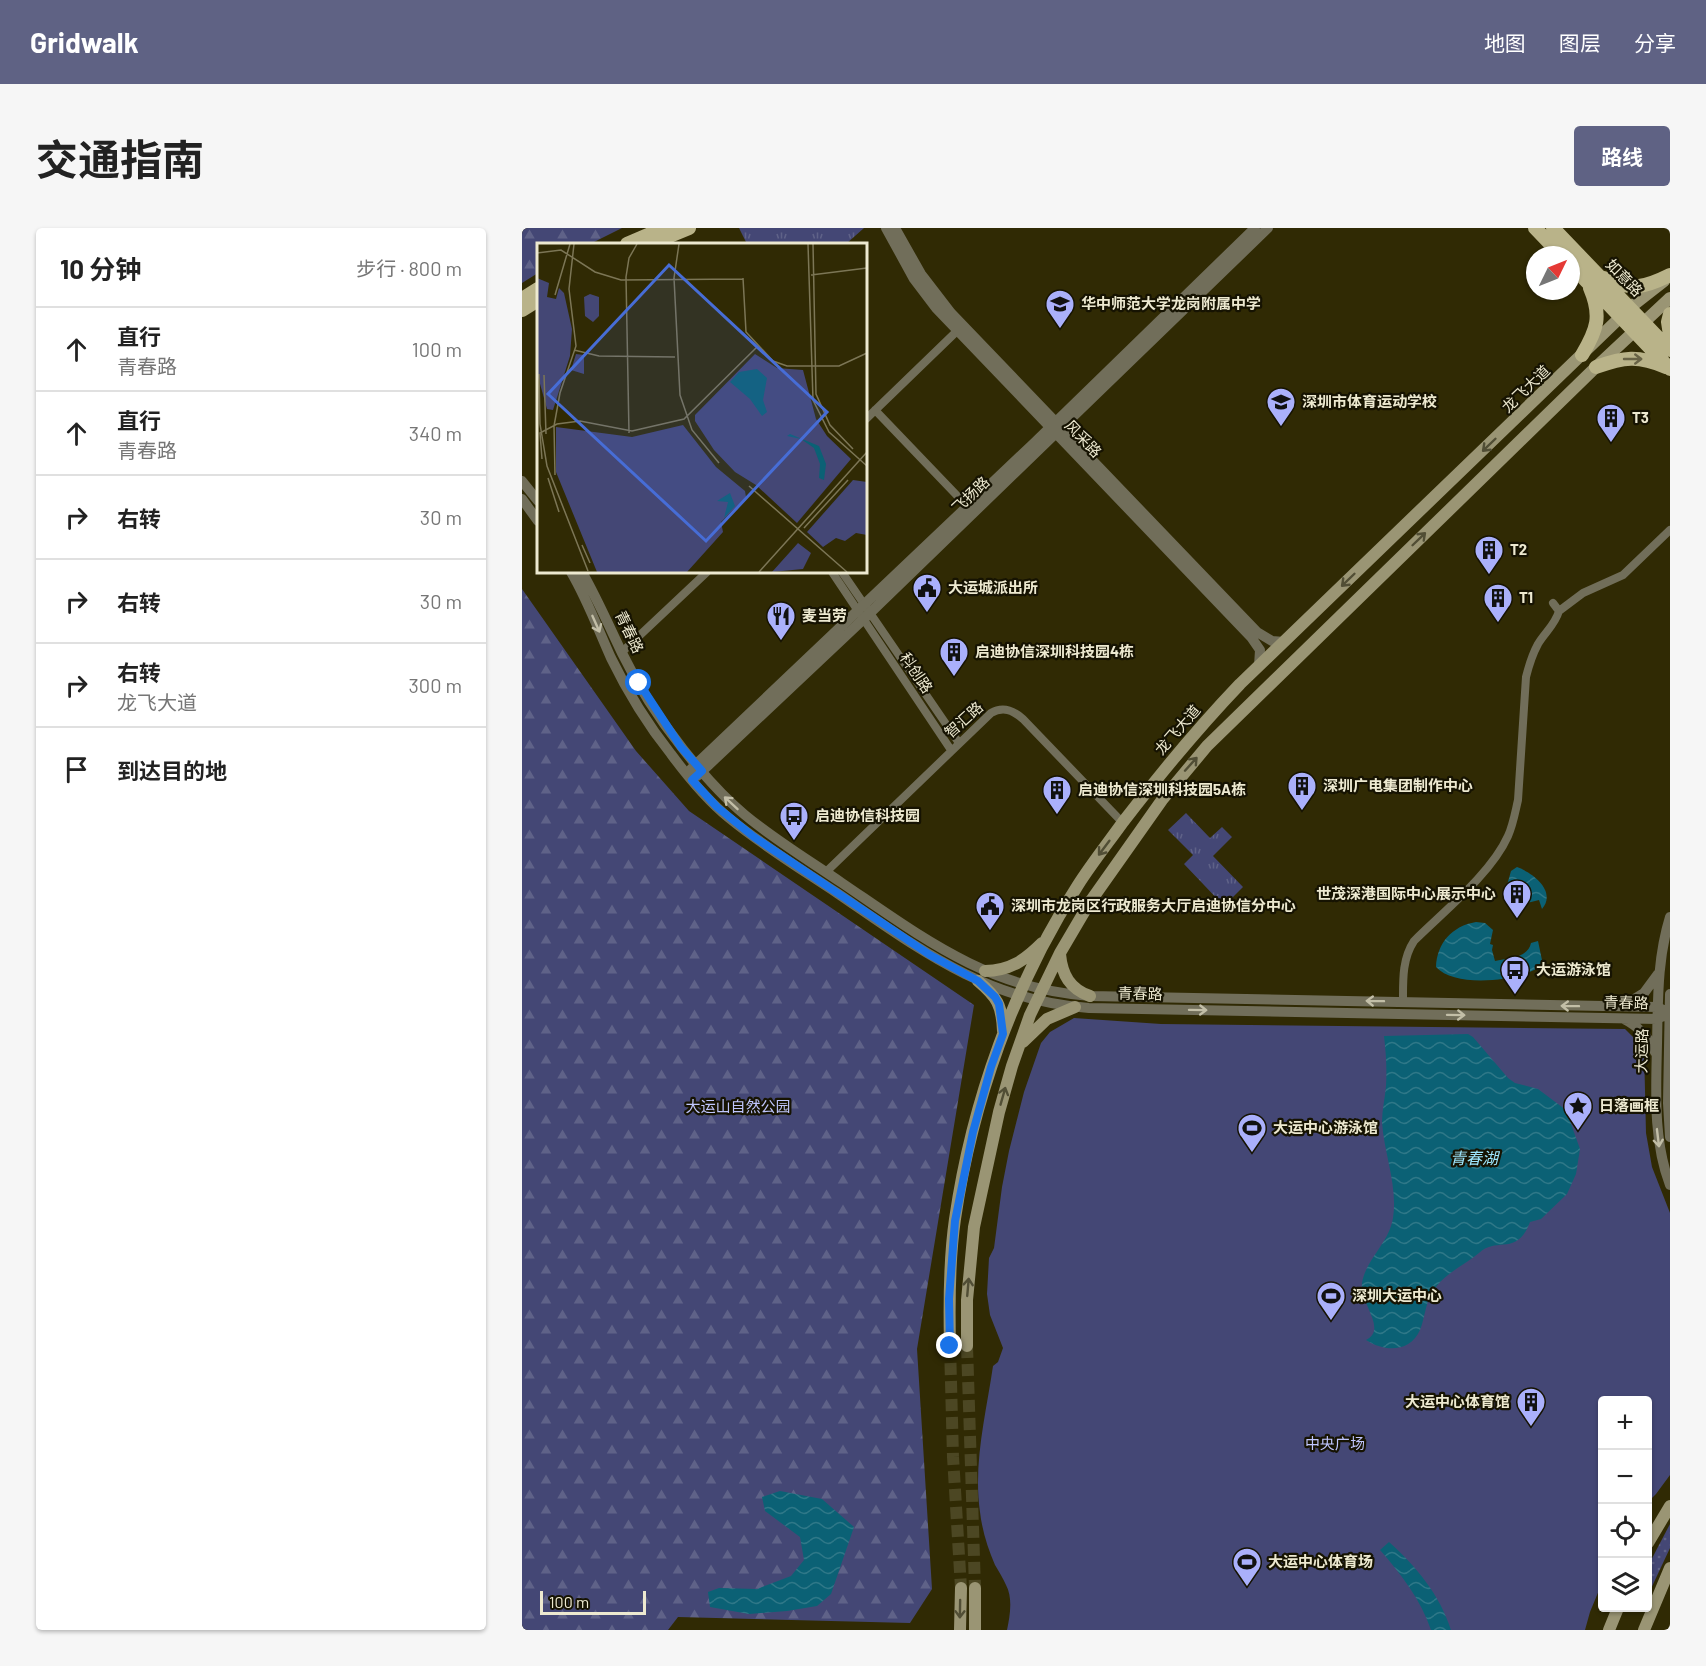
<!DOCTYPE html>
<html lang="zh">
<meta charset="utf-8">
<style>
body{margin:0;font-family:Barlow,"Noto Sans SC",sans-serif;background:#f6f6f6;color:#222}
.controls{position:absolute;right:18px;bottom:18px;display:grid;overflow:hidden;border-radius:6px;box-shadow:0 2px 4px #0004}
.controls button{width:54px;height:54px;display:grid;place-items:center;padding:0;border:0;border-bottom:2px solid #e0e0e0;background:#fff;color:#222;font:30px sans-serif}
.compass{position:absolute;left:1004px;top:18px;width:54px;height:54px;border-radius:50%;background:#fff;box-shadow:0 2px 4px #0004;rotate:47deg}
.scale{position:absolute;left:18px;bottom:15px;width:106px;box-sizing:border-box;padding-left:6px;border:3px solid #ede9d0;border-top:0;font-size:16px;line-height:21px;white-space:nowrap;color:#ede9d0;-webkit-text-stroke:4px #161302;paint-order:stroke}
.stop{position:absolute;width:18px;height:18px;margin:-14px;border:4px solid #1a73e8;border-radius:50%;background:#fff}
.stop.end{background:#1a73e8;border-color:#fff;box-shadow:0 2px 6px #0008}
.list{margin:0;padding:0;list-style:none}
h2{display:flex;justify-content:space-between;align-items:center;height:78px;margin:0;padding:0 24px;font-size:26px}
h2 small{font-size:20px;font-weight:400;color:#767676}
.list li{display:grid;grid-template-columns:39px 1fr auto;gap:18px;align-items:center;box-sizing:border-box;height:84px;padding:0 24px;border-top:2px solid #e0e0e0}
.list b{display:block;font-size:22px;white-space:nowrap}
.list p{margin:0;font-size:20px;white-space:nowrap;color:#767676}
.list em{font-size:20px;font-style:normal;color:#767676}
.icon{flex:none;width:33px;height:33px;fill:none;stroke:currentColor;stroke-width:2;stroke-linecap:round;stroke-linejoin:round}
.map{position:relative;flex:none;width:1148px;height:1402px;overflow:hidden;border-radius:6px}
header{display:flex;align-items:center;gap:36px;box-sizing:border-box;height:84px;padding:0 30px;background:#5f6284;color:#fff}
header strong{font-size:28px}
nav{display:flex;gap:33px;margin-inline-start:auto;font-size:21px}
.intro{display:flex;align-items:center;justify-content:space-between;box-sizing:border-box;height:144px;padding:0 36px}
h1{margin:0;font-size:42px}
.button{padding:15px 27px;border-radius:6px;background:#5f6284;color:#fff;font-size:21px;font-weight:700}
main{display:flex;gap:36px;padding:0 36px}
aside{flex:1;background:#fff;border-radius:6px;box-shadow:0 2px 4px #0004}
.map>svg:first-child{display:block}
.grass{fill:url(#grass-tufts)}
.forest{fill:url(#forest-firs)}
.garden{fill:url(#garden-dots)}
.pitch{fill:#444775}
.water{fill:url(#water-waves)}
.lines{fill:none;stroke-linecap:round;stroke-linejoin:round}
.secondary-tunnel{stroke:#4c4723;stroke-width:12;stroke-dasharray:12 6;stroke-linecap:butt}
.minor{stroke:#716e5a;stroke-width:8}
.tertiary{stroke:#716e5a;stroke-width:10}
.secondary{stroke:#9a9574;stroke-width:12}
.primary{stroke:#b9b389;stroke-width:14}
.oneway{stroke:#686346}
.oneway2{stroke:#514e35}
.oneway3{stroke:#c2bea7}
.route{stroke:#1a73e8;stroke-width:8}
.labels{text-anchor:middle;stroke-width:4.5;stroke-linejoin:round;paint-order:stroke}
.street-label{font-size:15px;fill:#ede9d0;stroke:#161302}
.poi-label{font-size:15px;font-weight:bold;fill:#ede9d0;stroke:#161302;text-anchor:start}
.park-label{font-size:15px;fill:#c0c6fd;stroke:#161302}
.water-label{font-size:16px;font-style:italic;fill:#9de5fc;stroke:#161302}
.inset-road{fill:none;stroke:#7c7656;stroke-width:1.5}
.view{fill:#476dd6;fill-opacity:0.15;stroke:#476dd6;stroke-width:3}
.inset-edge{fill:none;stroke:#ede9d0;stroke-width:3}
</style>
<header>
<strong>Gridwalk</strong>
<nav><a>地图</a><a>图层</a><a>分享</a></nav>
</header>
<div class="intro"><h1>交通指南</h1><a class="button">路线</a></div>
<main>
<aside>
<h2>10 分钟<small>步行 · 800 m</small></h2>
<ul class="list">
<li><svg class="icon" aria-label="ahead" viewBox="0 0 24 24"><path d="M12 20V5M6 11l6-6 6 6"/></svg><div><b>直行</b><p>青春路</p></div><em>100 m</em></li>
<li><svg class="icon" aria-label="ahead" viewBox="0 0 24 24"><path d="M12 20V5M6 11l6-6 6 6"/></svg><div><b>直行</b><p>青春路</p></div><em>340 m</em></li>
<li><svg class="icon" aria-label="right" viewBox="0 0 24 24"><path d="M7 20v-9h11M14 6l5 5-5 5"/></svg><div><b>右转</b></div><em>30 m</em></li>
<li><svg class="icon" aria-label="right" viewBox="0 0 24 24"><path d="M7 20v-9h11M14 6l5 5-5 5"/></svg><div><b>右转</b></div><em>30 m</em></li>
<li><svg class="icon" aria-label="right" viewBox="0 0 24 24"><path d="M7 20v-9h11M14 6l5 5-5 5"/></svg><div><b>右转</b><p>龙飞大道</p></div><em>300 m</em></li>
<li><svg class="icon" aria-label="arrive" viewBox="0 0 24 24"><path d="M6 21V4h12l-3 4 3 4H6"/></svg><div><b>到达目的地</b></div></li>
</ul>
</aside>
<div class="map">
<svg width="1148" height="1402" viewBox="0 0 1148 1402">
<defs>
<pattern id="grass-tufts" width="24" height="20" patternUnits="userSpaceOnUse" patternTransform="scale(1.5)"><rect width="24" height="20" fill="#444775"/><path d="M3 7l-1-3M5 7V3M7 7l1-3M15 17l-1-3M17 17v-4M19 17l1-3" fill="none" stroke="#5f6288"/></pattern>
<pattern id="forest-firs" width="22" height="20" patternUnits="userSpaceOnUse" patternTransform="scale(1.5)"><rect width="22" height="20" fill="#444775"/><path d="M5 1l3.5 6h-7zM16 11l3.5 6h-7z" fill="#5f6288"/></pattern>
<pattern id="garden-dots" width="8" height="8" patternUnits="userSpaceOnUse" patternTransform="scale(1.5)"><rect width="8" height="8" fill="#444775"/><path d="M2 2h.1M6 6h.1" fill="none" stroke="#5f6288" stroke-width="1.8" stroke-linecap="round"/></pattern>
<pattern id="water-waves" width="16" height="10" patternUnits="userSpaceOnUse" patternTransform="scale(1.5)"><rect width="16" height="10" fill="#0b6175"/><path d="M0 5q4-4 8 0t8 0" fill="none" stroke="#2f7888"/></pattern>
</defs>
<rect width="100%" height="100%" fill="#302a04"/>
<path class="grass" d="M217,0H342L324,16H225Z
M664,585L688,610L700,599L710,609L691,628L721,659L702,678L662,636L671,627L646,602Z"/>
<path class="forest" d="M0,0H100L68,16H16V45L0,55Z
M0,361L114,523L167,583L452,777L395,1121L410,1361L388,1395L156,1389L146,1402H0Z"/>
<path class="garden" d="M1148,1296V1320L1126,1367V1338Z"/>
<path class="pitch" d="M552,790L639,796L1103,801L1122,820L1124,905L1130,939L1148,985V1247L1134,1266L1126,1274V1172H1080V1355L1068,1384L1063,1402H485C488,1388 491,1370 484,1357C481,1350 477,1344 473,1337C466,1321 460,1302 458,1284C451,1236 464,1186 471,1138L476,1134L481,1120L468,1087L465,1066L467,1030L472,1020L480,959L487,923L502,864L519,815L528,804Z"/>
<path class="water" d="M995,639C1011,645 1035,663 1020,681L1017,672L1001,676L984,661L989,643Z
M954,694L963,695L971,702L968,716L971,717L970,722L973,733C986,730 1006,730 1009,715L1016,713L1021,737C999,753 934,761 914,739C915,715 930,698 954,694Z
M946,806L951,809L986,850L993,855L1016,861L1044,882L1058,921L1054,946L1045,966L1019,991L1008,994C995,1029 975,1008 957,1025C943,1037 925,1044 914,1059C903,1072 904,1087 898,1102C888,1125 862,1124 844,1112C866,1101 837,1075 840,1055C844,1031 867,1015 871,990C876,958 862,926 860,894C860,882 863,870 864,858C865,841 864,825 862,808Z
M258,1263L300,1271L332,1299L309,1366L295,1378L265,1383L227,1386L188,1379L186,1364L197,1360L235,1361L269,1348L282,1332L278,1309L243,1283L240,1269Z
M867,1314C894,1338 918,1367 929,1402H909C899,1372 879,1346 858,1322Z"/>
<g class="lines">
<path class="secondary-tunnel" d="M428,1117L431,1229L439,1360
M445,1118L453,1360"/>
<path class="minor" d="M353,182L445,278
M344,191L435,103
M310,344L429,522
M320,344L437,515
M1037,383L1061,365L1101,347L1148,302
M100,424L185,344
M304,644L469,485C481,478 491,482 501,491L601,595
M881,774C881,753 880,731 892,713C921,684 969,646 986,608C991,597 993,585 996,572L1004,449C1007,437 1010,427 1016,416C1023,404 1033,397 1037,383L1031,375"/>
<path class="tertiary" d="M364,0L392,51L414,80L729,409L738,422L737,438
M373,0L399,46L429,85L735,404L750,413L762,414
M0,253L16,273
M0,271L16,293
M49,344C65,371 76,401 89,430C105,463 126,497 149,526C166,549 185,572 207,590C241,618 279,641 315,665C397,721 464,773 567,780L1135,791L1148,785
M60,344C75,370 87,398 100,425C116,458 138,492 161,521C180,545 200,568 223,587C253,612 288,633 320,655C401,710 466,761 568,768L1135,779L1148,785
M169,541L512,215L733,0
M175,548L348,385L746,0
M1148,689C1135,731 1136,773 1135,816C1134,864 1131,912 1148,957
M1148,766L1146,875L1148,909
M1101,778L1122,765L1136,746
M1102,791C1116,798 1128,810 1133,824"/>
<path class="secondary" d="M538,726C540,747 548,761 568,768
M463,743C488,743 503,732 520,715
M456,753C475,769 480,777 481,803
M501,814L525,791L553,779
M428,1117C427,1075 427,1032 433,991C450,874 492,756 556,657C570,635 586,615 601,594C638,546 676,500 718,456L1110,78L1142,53
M445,1118V1072L452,999L477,884L490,838L508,787L538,725L568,674L640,572L685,518L1074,139L1148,70
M1126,1315L1148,1278
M453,1360V1402
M438,1402L439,1360
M1087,1402L1096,1380
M1122,1402L1148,1340"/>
<path class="primary" d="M1013,0L1039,27
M1031,0L1148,122
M105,16L142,0
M128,16L167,0
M1049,37L1148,141
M1082,50C1109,63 1122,60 1148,47
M0,71L16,61
M0,82L16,72
M1148,86L1146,94L1148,107
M1060,127C1075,102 1080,88 1068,60
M1074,139C1102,129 1116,127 1144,139"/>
</g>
<defs><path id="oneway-shaft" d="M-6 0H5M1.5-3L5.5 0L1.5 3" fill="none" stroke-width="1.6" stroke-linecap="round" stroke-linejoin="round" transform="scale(1.5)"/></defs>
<use class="oneway" href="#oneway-shaft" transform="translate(1111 131)"/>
<g class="oneway2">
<use href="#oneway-shaft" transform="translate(967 217) rotate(136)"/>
<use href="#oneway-shaft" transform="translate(897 311) rotate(-44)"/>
<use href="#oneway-shaft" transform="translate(826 352) rotate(136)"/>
<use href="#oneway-shaft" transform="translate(669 536) rotate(-48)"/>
<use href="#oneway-shaft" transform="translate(582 620) rotate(127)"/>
<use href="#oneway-shaft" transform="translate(481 868) rotate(-74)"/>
<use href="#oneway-shaft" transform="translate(446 1059) rotate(-85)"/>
<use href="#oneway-shaft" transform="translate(438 1381) rotate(91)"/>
</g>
<g class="oneway3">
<use href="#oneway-shaft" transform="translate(74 396) rotate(66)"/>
<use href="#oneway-shaft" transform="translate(209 575) rotate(-137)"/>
<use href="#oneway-shaft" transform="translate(853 773) rotate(-179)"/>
<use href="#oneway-shaft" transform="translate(1048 778) rotate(-179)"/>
<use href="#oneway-shaft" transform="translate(676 782) rotate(1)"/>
<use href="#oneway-shaft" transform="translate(934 787) rotate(1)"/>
<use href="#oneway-shaft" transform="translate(1136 910) rotate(83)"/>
</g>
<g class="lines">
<path class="route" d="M117,455L159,519L180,543L170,552L195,579L232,609L408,727L456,753L473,769L477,776L481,806L469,839L451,904L433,993L427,1071L428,1118"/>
</g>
<defs>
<g id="school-pin" transform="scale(1.5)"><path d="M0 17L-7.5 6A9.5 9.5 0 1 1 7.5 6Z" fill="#aab0fb" stroke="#161302"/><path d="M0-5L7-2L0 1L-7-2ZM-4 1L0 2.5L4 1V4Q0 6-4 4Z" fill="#111"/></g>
<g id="building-pin" transform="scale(1.5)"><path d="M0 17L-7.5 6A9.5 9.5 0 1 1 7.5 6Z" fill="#aab0fb" stroke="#161302"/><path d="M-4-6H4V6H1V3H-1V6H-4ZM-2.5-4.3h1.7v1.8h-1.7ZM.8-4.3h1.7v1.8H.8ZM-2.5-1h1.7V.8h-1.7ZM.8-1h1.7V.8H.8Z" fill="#111"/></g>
<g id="civic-pin" transform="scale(1.5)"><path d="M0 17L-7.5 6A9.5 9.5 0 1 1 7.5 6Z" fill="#aab0fb" stroke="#161302"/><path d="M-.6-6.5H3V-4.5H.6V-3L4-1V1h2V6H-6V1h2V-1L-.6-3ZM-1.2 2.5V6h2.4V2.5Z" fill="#111"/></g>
<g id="restaurant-pin" transform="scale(1.5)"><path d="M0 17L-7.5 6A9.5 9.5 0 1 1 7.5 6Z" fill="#aab0fb" stroke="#161302"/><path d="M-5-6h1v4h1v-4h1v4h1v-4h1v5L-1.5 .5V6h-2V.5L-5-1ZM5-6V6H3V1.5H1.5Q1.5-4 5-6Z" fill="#111"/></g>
<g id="bus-pin" transform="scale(1.5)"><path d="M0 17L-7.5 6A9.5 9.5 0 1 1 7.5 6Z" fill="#aab0fb" stroke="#161302"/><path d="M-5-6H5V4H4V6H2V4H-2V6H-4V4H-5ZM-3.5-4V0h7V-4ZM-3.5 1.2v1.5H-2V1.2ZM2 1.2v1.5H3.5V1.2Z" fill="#111"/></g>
<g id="sight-pin" transform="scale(1.5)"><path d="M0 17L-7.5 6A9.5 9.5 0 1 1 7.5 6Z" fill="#aab0fb" stroke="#161302"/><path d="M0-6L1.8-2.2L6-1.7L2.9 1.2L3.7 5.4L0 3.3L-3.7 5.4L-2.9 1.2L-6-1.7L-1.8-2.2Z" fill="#111"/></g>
<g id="stadium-pin" transform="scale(1.5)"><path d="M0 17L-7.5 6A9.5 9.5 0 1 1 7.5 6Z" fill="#aab0fb" stroke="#161302"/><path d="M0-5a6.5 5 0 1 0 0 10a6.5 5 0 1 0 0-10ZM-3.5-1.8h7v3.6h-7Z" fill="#111"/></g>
</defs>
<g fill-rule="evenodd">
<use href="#school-pin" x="538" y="76"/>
<use href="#school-pin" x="759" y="174"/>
<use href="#building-pin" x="1089" y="190"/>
<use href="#building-pin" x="967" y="322"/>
<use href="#civic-pin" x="405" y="360"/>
<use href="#building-pin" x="976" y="370"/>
<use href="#restaurant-pin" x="259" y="388"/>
<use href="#building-pin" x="432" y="424"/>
<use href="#building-pin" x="780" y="558"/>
<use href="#building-pin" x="535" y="562"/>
<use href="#bus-pin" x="272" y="588"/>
<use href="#building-pin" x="995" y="666"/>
<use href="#civic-pin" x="468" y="678"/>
<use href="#bus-pin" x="993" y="742"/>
<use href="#sight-pin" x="1056" y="878"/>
<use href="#stadium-pin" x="730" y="900"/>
<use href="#stadium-pin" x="809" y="1068"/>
<use href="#building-pin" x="1009" y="1174"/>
<use href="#stadium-pin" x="725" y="1334"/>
</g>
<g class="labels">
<g class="street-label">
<text transform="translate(1102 50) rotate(46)" y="5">如意路</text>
<text transform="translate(1004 161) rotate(-44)" y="5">龙飞大道</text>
<text transform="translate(561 211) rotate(46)" y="5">风采路</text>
<text transform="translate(449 267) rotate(-44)" y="5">飞扬路</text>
<text transform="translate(107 404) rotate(64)" y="5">青春路</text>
<text transform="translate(394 445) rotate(56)" y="5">科创路</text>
<text transform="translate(442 492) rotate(-42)" y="5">智汇路</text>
<text transform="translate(656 502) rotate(-49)" y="5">龙飞大道</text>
<text transform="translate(618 766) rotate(1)" y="5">青春路</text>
<text transform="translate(1104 775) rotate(1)" y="5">青春路</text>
<text transform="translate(1120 823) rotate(-89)" y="5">大运路</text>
</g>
<g class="poi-label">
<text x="559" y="81">华中师范大学龙岗附属中学</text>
<text x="780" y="179">深圳市体育运动学校</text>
<text x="1110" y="195">T3</text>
<text x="988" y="327">T2</text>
<text x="426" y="365">大运城派出所</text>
<text x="997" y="375">T1</text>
<text x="280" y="393">麦当劳</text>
<text x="453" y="429">启迪协信深圳科技园4栋</text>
<text x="801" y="563">深圳广电集团制作中心</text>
<text x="556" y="567">启迪协信深圳科技园5A栋</text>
<text x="293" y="593">启迪协信科技园</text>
<text x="974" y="671" text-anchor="end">世茂深港国际中心展示中心</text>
<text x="489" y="683">深圳市龙岗区行政服务大厅启迪协信分中心</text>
<text x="1014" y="747">大运游泳馆</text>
<text x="1077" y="883">日落画框</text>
<text x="751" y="905">大运中心游泳馆</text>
<text x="830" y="1073">深圳大运中心</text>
<text x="988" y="1179" text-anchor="end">大运中心体育馆</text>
<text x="746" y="1339">大运中心体育场</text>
</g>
<g class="park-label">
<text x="216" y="884">大运山自然公园</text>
<text x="813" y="1221">中央广场</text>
</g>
<g class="water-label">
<text x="952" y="936">青春湖</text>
</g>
</g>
<g transform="translate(15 15)">
<rect width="330" height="330" fill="#302a04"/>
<path d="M39,111L47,112V131L34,127Z" fill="#444775"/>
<path d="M0,35L12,40L10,54L19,56L22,45L27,50L35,86L33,113L16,167L10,166L0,130ZM146,182L179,224L208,248L209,254L184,279L186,289L150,329H60L19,229V184L95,194ZM316,237L330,239V292L319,290L308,298L299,295L286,304L270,289ZM261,300L274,310L266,326L235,329Z" fill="#444775"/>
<path d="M53,51L62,54V73L56,79L48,73L47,54ZM218,111L240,125L266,127L279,176L290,193L314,216L260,280L219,242L198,229L177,207L158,178V172Z" fill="#444775"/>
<path d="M220,126L230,135L226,157L230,169L225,173L213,156L193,139L202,129ZM253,191L282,203L289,221L287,237L282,235L283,221L277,205L264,196L250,193ZM193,250L198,263L187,275L191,259L180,258Z" fill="#0b6175"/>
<path class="inset-road" d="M142,1L137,35L143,152L155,187L182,220M271,1L276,157L292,189L330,223M276,1L279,151L293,182L316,206M0,10L24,7L58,29L84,37L206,36M274,32L330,25M206,35L209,89L236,118L250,123H302L330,110M18,52L33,1M37,107L62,113L138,114M2,131L3,181L10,223L51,328M7,132L9,191M17,183L23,150L39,103L32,46L37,1M17,183L18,232M92,190L89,34L92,15L100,1M5,216L3,190L20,181L43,178L95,188L147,176L220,104M11,235L22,269M212,243L310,329M267,285L311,237M45,302L53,320M222,329L330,209"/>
<path class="view" d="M132,22L290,169L169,298L11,151Z"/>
<rect width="330" height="330" class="inset-edge"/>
</g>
</svg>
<div class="controls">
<button>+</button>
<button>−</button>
<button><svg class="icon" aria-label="locate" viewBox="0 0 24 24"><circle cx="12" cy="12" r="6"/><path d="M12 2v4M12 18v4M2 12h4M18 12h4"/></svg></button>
<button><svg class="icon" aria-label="layers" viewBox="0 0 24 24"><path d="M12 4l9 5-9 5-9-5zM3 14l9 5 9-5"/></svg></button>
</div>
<svg class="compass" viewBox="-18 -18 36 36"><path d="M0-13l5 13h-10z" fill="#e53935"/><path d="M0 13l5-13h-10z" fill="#767676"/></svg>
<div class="scale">100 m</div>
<div class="stop" style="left:117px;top:455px"></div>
<div class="stop end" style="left:428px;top:1118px"></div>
</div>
</main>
